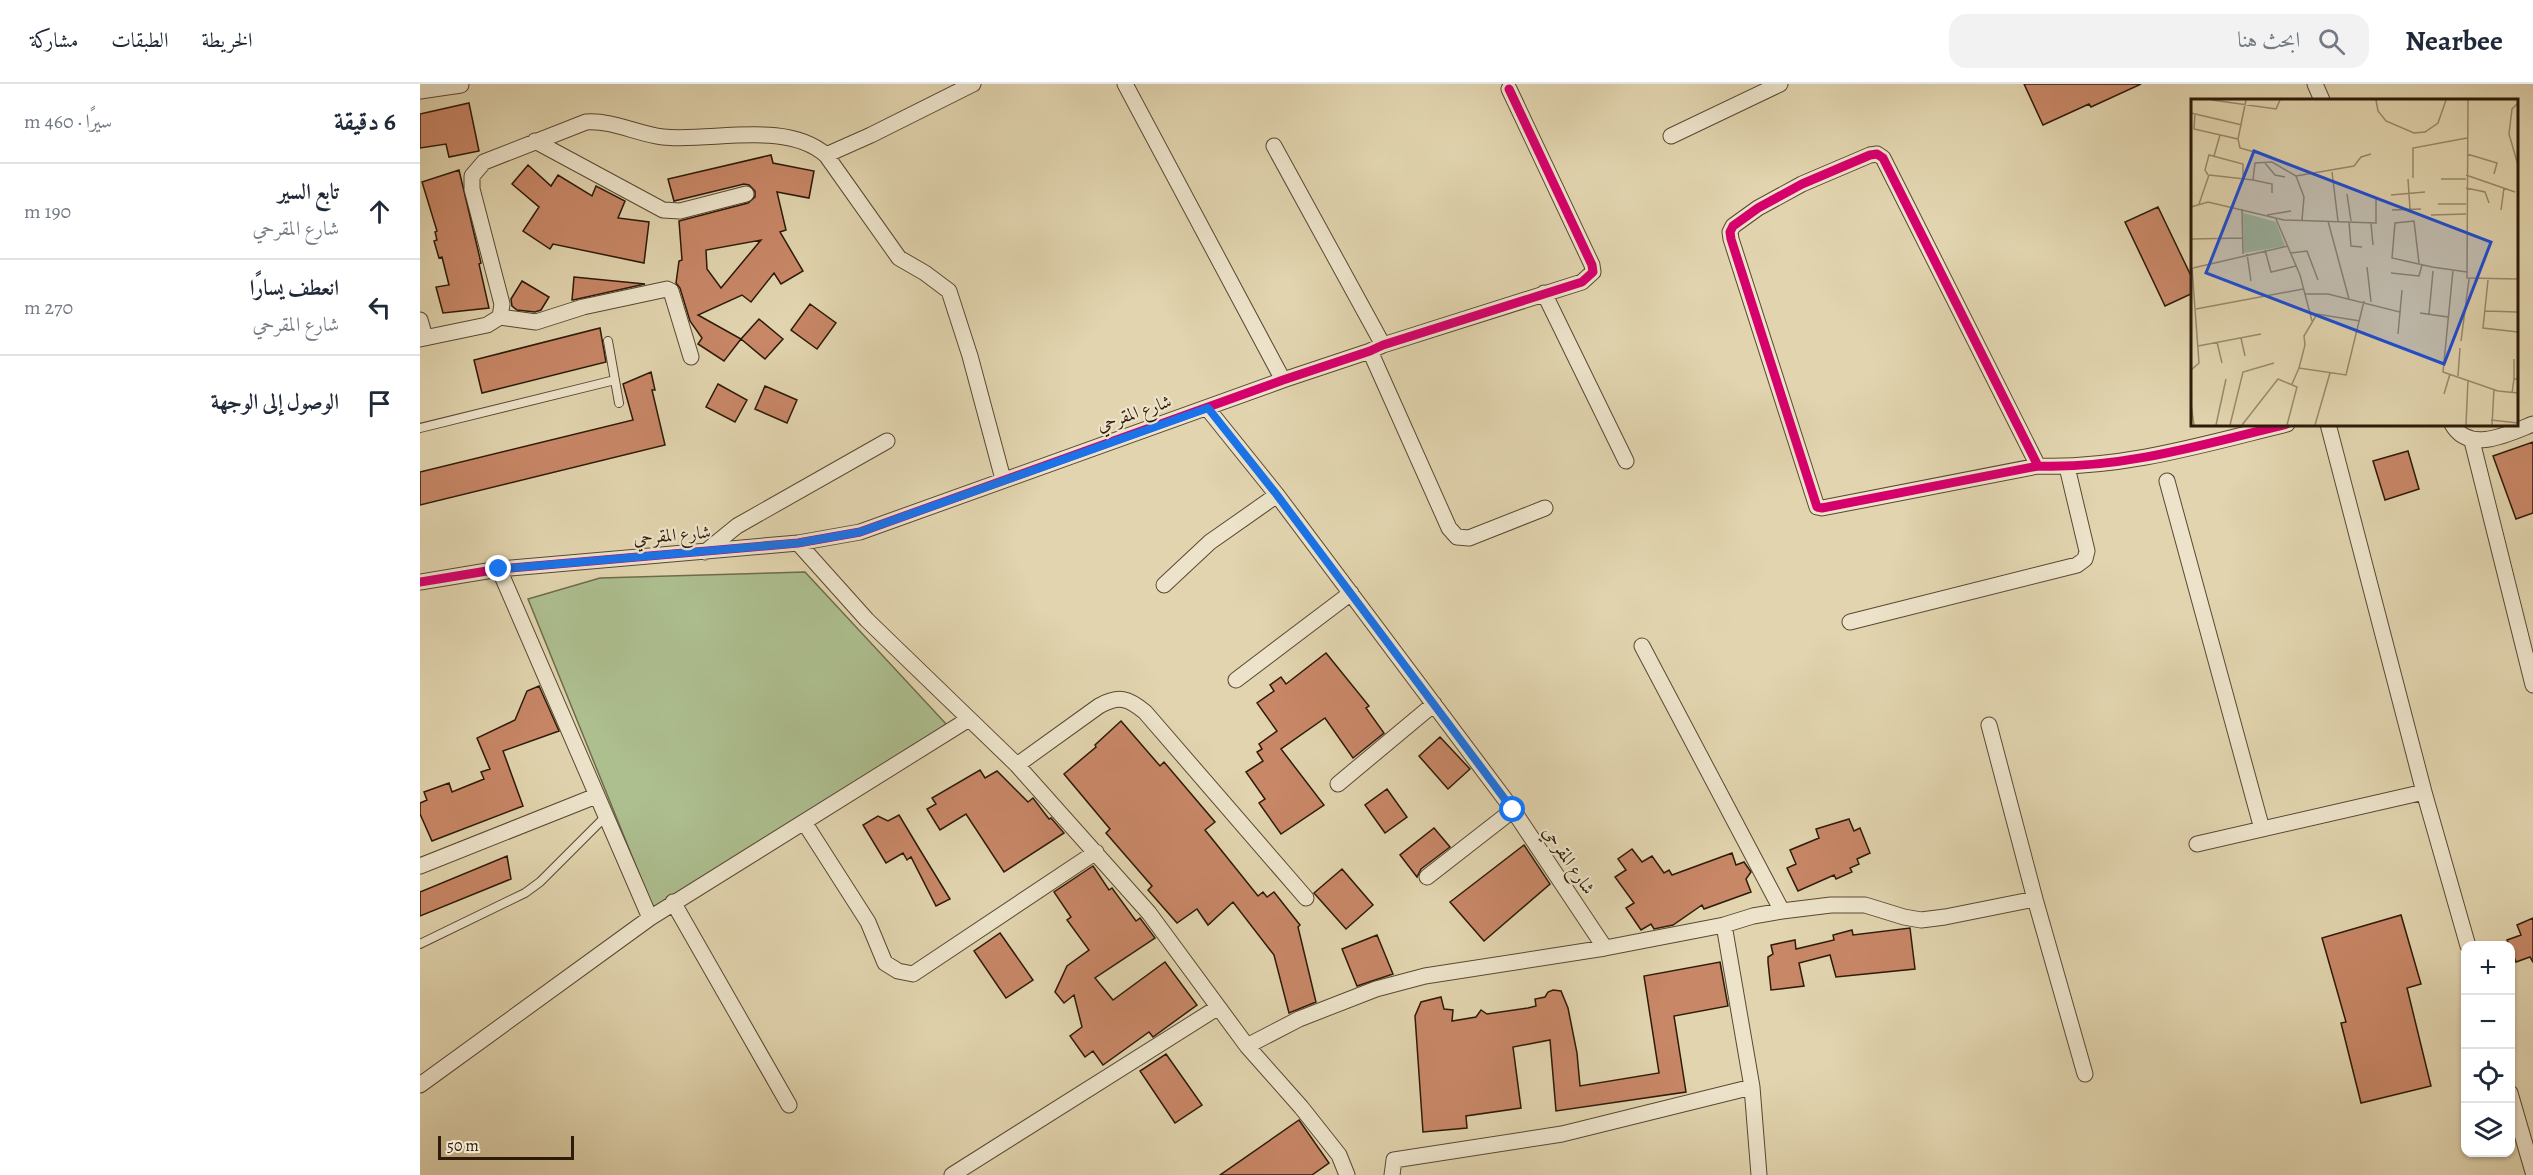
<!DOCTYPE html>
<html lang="ar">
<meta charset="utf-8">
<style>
body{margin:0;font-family:Alegreya,Amiri,serif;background:#f2f2f3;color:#1f2937;direction:rtl}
.controls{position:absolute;right:18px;bottom:18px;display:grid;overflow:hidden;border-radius:12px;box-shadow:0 2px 4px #0004}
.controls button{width:54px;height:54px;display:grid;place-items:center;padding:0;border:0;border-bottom:2px solid #e0e1e3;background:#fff;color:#1f2937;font:30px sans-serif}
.scale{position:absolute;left:18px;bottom:15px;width:136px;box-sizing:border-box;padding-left:6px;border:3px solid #2d1a08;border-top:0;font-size:16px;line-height:21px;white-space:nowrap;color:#2d1a08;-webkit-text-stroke:4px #ece3ca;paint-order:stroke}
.stop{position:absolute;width:18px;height:18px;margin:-14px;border:4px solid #1a73e8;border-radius:50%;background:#fff}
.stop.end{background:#1a73e8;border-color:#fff;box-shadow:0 2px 6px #0008}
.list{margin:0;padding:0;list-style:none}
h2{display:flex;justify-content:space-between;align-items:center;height:78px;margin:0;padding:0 24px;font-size:26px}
h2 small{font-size:20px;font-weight:400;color:#747a83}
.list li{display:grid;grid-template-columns:39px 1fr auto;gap:18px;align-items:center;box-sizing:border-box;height:96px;padding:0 24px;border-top:2px solid #e0e1e3}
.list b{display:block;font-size:22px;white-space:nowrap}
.list p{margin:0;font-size:20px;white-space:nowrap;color:#747a83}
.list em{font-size:20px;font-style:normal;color:#747a83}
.icon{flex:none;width:33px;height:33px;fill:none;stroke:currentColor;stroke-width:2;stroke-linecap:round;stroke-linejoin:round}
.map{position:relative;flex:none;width:2113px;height:1091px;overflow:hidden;direction:ltr}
header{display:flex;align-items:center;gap:36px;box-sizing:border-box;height:84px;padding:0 30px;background:#fff;border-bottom:2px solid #e0e1e3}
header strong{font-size:28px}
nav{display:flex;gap:33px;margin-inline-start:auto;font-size:21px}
.search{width:420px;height:54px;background:#f2f2f3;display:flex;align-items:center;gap:15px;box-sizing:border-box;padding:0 21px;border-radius:18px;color:#747a83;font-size:22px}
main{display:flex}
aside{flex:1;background:#fff}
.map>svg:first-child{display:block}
.green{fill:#adbe8f;stroke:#6d6c4c;stroke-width:1.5}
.building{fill:#c88767;stroke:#2d1a08;stroke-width:1.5;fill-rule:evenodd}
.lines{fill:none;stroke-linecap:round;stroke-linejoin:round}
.service-casing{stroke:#5a4832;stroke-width:10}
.minor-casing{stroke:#5a4832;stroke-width:17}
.service{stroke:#ece3ca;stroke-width:8}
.minor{stroke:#ece3ca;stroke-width:15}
.cycleway-casing{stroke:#ece3ca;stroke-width:13}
.cycleway{stroke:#d6006c;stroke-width:9}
.route{stroke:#1a73e8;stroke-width:8}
.labels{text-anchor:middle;stroke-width:4.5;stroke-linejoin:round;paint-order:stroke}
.street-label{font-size:18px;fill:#2d1a08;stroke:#ece3ca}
.inset-road{fill:none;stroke:#998a6c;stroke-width:1.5}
.view{fill:#1d4ed8;fill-opacity:0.15;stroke:#1d4ed8;stroke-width:3}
.inset-edge{fill:none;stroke:#2d1a08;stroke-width:3}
</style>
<header>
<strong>Nearbee</strong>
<div class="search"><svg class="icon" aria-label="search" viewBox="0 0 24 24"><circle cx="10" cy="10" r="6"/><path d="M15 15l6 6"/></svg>ابحث هنا</div>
<nav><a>الخريطة</a><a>الطبقات</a><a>مشاركة</a></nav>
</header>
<main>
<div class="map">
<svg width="2113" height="1091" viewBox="0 0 2113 1091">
<rect width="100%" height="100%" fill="#e1d4ae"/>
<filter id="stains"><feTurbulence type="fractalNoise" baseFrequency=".00333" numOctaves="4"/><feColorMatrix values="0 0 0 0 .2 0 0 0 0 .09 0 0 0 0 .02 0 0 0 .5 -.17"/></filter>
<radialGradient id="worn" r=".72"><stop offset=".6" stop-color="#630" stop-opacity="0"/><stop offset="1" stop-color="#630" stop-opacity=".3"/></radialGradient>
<path class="green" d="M385,488L528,642L233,824L108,515L180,494Z"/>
<path class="building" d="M1604,0H1721L1671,23L1669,20L1623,41Z
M49,19L59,67L29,73L26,60L0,64V30Z
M351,71L353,79L394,87L389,114L357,108L366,146L360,148L383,187L361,200L354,189L331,218L322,211L278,231L321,255L304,277L278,260L282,254L270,237L260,204L256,199L259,177L262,176L259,137L328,119L335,113V107L329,101L324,100L254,117L248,95ZM341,156L301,204L287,185L286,166Z
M108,81L131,102L138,91L172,112L176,102L205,117L198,134L229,138L224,179L133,160L130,165L103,147L119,123L92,100Z
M39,86L61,179L59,180L69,224L23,229L16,203L29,201L22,173L19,174L14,157L17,156L15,148L17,147L2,98Z
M1738,123L1773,196V209L1745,222L1705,138Z
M154,193L225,200L153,216H152Z
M102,197L129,213L121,226L115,228L97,226L92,222L91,215Z
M390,220L416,239L397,265L371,246Z
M339,235L363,255L345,275L321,255Z
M180,244L186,278L62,309L54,276Z
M231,288L235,306H232L245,361L0,421V388L213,336L203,300Z
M298,300L327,316L315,338L286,323Z
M345,302L377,316L367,339L335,325Z
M2113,358V429L2096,435L2073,372Z
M1988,367L1999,405L1965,416L1953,377Z
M906,569L949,622L946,624L964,649L933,674L905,634L861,665L904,721L861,750L839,719L845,715L826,688L843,677L837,668L842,665L839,660L857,647L837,619L854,607L850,601L861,593L866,600Z
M119,602L139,647L83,667L103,722L12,757L0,730V719L7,716L4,708L29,699L32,708L64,695L61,688L70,685L57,654L95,636L107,607Z
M701,637L740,682L744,678L795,738L785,746L838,812L843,808L847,813L854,808L880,841L878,843L896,918L869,929L854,871L813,818L788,841L777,825L757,839L728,806L732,802L686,749L690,745L644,690L676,663L675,661Z
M1020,653L1050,685L1028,705L999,672Z
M560,686L565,694L577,687L608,718L613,714L629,735L631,734L644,749L584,788L546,730L520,746L507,725L516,720L512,714Z
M967,705L987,733L965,749L945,721Z
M479,731L500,766L530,815L516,822L491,773L487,776L483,769L466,779L443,741L458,732L468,737Z
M1429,735L1434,747L1440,744L1450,769L1437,775L1439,780L1430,784L1432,788L1416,795L1414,791L1378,807L1367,784L1376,780L1370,766L1399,754L1396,745Z
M1014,744L1030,763L1001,785L997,793L980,771Z
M1104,761L1130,800L1064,857L1030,818Z
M1212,765L1222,778L1232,772L1244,789L1249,786L1252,791L1312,769L1316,781L1324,778L1331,788L1326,795L1331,808L1284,825L1282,821L1253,841L1234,845L1231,840L1221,846L1206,824L1214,819L1195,793L1206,786L1198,775Z
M87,772L91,795L0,832V808Z
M673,782L689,806L692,804L716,837L720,834L735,854L675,894L693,916L745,878L777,921L733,953L729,948L683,981L673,967L665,973L650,952L662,943L654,911L644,919L635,908L647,882L669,866L647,836L651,833L634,808Z
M922,785L953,821L926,845L894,809Z
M1981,831L2001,900L1987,904L2011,1002L1941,1019L1921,939L1926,938L1902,854Z
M2113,834V878L2110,873L2096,878L2087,856L2101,851L2097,841Z
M1490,844L1495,885L1416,893L1410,871L1379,879L1384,902L1351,906L1348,878V873L1353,870L1351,861L1375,856L1376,865L1414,856L1413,851L1432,846L1433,851Z
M580,849L613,896L586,914L554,867Z
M957,851L973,890L937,902L922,865Z
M1300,878L1308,922L1254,932L1266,1008L1136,1027L1130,956L1093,963L1101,1024L1046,1032L1047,1044L1003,1048L995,932L1001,918L1021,913L1024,925L1033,926L1032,937L1056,933L1061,926L1067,930L1108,924L1116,922L1115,915L1125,913L1128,908L1133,906L1141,907L1148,924L1157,969L1160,1002L1239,989L1224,892Z
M746,970L782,1021L755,1039L720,987Z
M879,1036L909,1079L892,1091H800Z"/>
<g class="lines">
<g class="service-casing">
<path id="service" d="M188,257L199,319
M0,344L195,296
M0,860L105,809L120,798L185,733"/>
</g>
<g class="minor-casing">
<path id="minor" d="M705,0L863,296
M1895,0L1902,16
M0,7L41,1
M1251,52L1360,0
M115,57L243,126L260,127L326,110
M854,62L963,261
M406,71L451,51L553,0
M1124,209L1206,377
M80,233L116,238L163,223L247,205L251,207L271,273
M0,236L5,253
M0,255L67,241L80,233L82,220L52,105V92L64,78L166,38C193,36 217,50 243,53C293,58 366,36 406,71L479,174L505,189L529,207L550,272L583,395
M950,267L1029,444L1037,453L1049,454L1125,424
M787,324L857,411L1093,726L1185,864
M1908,340L2004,708L2048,862
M2032,340C2049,370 2088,350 2113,340
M2052,357L2113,601
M1618,382L1463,74L1457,70L1450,71L1382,100L1338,124L1313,142L1310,148L1311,155L1397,423L1402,424L1618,382C1703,385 1785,360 1867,340
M1747,397L1842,745
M378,459L447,536L597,681L729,829L827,962L881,1023L919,1071L927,1091
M285,468L317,442L467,357
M79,485L230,834
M0,498L79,485L378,459L440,448L863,296L950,267L963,261L1162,198L1173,188L1172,181L1089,5
M744,501L790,458L857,411
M1430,538L1657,481L1665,475L1667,467L1647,383
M1222,562L1362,827
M816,596L931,509
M1569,641L1615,815
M597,681L679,622C699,611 708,614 725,628L886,814
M918,700L1014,620
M384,738L448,838L465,879L478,887L493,890L676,768
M1777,760L2004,708
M0,782L176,712
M1007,793L1093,726
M253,818L369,1021
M1304,841L1332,1003L1339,1091
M827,962L879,935L956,905L1005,892L1185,864L1304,841L1333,832L1362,827L1411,821H1445L1484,833L1501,836L1525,833L1615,815L1665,990
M0,1001L230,834L549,635
M2090,1009L2113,1088
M532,1091L797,924
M972,1091L974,1076L1142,1050L1332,1003"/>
</g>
<use href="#service" class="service"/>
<use href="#minor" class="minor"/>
<g class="cycleway-casing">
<path id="cycleway" d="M1618,382L1463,74L1457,70L1450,71L1382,100L1338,124L1313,142L1310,148L1311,155L1397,423L1402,424L1618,382C1703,385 1785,360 1867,340
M0,498L79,485L378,459L440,448L863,296L950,267L963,261L1162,198L1173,188L1172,181L1089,5"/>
</g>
<use href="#cycleway" class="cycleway"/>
</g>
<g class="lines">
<path class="route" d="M79,485L378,459L440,448L788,324L857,411L1093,726"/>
</g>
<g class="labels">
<g class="street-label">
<text transform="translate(714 329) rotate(-19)" y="6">شارع المقرحي</text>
<text transform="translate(252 451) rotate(-5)" y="6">شارع المقرحي</text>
<text transform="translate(1149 776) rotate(56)" y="6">شارع المقرحي</text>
</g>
</g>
<g transform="translate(1771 15)">
<rect width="327" height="327" fill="#e1d4ae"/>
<path d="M52,114L85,123L94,147L53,154Z" fill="#adbe8f"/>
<path class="inset-road" d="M21,1L85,10L89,1M185,1L187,12L195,22L223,34L234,33L247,24L255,1M277,1L276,179L327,180M327,4L321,10L318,35L327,66M0,14L51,26M4,15L3,30L47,40L55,1M47,40L49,49L67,54M276,55L306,64L303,75M23,57L29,36M73,63L84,76L94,78M141,73L147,122M17,76L14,71L18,56L52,65V80M18,76L62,81L64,64L81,63L105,77L113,98L111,121M275,76L324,93M105,77L163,67L170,58L180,55M222,79V49L276,39M217,80L219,110M250,80H275M62,81L81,85V94M275,89L294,93L298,104M156,95L160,122M200,96L234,93M8,105L18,76M247,105H275M0,108L17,103L93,121L185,124V99M51,110L52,155M201,111L230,110M310,111L313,89M76,116L100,112M240,116L275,115M85,120L109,176L121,222M137,122L158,200M158,123L160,147L171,148M180,124L182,146M0,140L52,139M74,151L80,173L105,167M100,154L116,152L127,181M56,155L60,182M228,164L223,122L204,124L201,159L241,168L276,173M176,168L180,203M2,169L97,147M262,171L252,273L307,292L327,294M200,174L228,177L231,166M297,181L292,229L327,233M114,195H137L209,213L207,235M5,210L112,190M294,212L327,213M209,213L211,191M229,214L257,218M238,215L242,172M50,239L54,257M270,242L278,180M26,243L31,264M7,247L70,235M108,269L114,246L113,237L126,215L169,222M0,271L8,264L1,169M267,277L269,249M323,280V260M101,285L108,269L155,276L173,202M321,294L323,280H327M253,295L259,275M0,305L3,326M300,321L327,324M25,326L35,280M39,326L52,273L83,264M51,326L87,280L106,288L96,326M124,326L139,274M275,326L277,281M301,326L303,290"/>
<path class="view" d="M63,52L300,143L253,265L15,174Z"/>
<rect width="327" height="327" class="inset-edge"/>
</g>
<rect width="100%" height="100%" filter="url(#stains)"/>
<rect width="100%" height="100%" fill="url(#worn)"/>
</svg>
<div class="controls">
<button>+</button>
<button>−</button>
<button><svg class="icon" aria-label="locate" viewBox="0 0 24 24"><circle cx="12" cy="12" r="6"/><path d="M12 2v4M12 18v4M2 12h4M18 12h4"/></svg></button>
<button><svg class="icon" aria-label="layers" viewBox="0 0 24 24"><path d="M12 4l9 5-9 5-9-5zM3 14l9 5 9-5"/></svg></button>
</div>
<div class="scale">50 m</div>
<div class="stop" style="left:1093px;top:726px"></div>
<div class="stop end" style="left:79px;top:485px"></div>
</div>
<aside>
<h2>6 دقيقة<small>سيرًا · 460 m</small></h2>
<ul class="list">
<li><svg class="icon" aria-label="ahead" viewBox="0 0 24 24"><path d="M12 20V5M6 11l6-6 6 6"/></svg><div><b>تابع السير</b><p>شارع المقرحي</p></div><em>190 m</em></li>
<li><svg class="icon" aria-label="left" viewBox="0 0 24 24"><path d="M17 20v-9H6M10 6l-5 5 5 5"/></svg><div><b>انعطف يسارًا</b><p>شارع المقرحي</p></div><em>270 m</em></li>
<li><svg class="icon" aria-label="arrive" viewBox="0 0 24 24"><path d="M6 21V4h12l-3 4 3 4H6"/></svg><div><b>الوصول إلى الوجهة</b></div></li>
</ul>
</aside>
</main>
